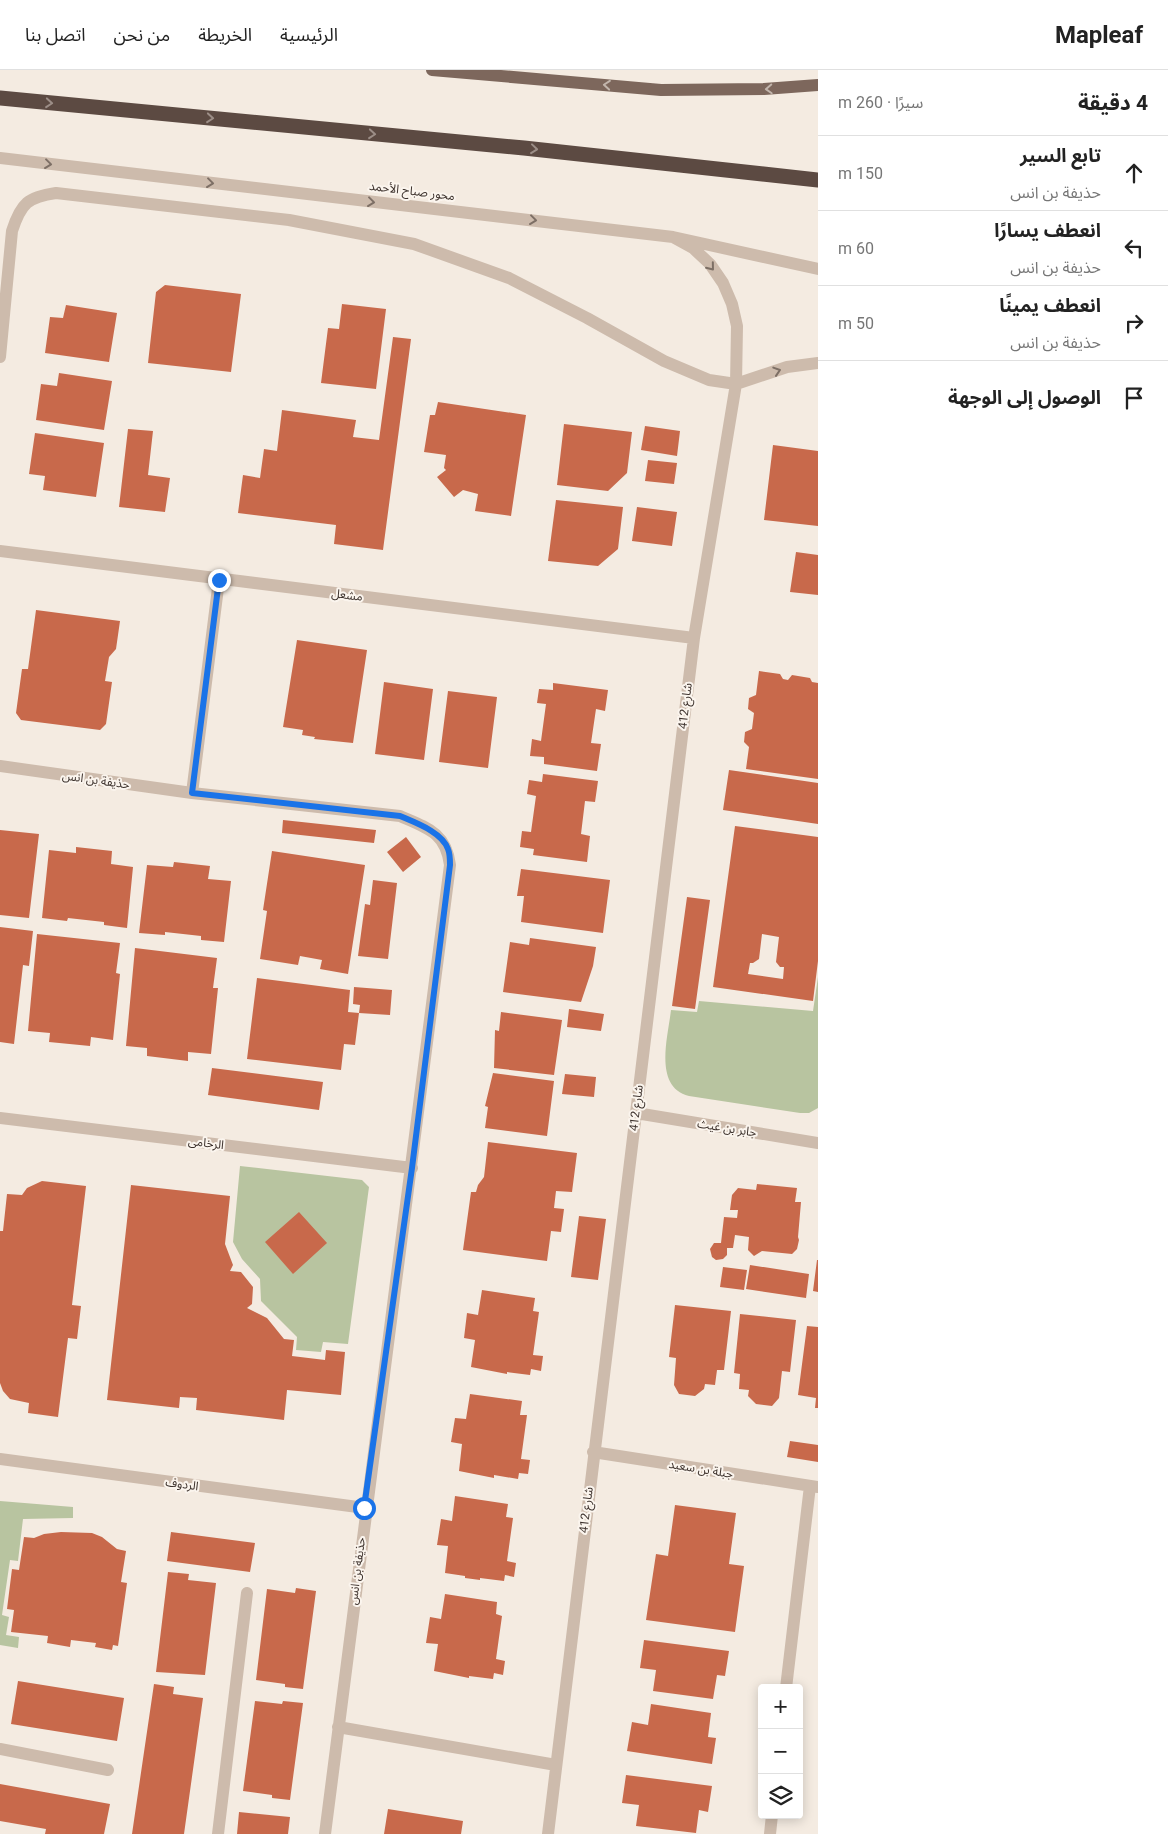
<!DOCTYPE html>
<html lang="ar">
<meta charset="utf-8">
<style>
body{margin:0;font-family:Roboto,"Noto Sans Arabic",sans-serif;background:#f6f6f6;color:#222;direction:rtl}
.controls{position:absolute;right:15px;bottom:15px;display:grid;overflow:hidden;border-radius:5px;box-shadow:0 2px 12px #0003}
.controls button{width:45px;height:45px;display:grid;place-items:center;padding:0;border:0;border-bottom:1px solid #e0e0e0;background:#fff;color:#222;font:25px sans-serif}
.stop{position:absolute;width:15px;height:15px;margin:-11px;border:4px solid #1a73e8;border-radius:50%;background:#fff}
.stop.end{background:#1a73e8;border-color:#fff;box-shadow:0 1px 5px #0008}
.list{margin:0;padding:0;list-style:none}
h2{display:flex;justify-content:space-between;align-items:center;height:65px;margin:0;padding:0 20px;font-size:21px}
h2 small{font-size:16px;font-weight:400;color:#767676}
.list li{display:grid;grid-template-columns:32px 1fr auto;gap:15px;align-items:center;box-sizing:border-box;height:75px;padding:0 20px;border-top:1px solid #e0e0e0}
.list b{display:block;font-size:19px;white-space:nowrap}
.list p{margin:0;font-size:16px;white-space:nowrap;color:#767676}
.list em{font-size:16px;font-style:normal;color:#767676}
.icon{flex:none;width:28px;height:28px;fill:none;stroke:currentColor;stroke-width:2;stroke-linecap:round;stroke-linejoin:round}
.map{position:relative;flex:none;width:818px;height:1764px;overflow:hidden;direction:ltr}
header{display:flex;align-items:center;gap:30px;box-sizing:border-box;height:70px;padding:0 25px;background:#fff;border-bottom:1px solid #e0e0e0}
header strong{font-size:24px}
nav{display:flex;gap:28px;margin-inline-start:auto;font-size:18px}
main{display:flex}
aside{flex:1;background:#fff}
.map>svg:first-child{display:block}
.green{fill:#b8c4a0}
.building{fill:#c8694b;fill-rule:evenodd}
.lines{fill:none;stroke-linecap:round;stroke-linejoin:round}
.minor{stroke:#cdbbac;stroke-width:12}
.major{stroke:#7d675c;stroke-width:12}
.highway{stroke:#5c4a42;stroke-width:15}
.oneway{stroke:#c2b5ac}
.oneway2{stroke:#9c8e87}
.oneway3{stroke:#7d6f65}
.route{stroke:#1a73e8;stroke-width:6}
.labels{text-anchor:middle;stroke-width:4;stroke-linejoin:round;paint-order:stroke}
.street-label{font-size:12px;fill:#3b302b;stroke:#fbf5ee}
</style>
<header>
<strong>Mapleaf</strong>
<nav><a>الرئيسية</a><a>الخريطة</a><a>من نحن</a><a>اتصل بنا</a></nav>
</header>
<main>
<aside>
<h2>4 دقيقة<small>سيرًا · 260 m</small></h2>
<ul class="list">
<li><svg class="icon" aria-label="ahead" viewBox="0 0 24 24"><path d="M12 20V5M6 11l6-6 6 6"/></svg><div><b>تابع السير</b><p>حذيفة بن انس</p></div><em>150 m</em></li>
<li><svg class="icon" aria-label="left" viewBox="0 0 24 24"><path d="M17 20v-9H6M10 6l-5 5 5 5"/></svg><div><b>انعطف يسارًا</b><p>حذيفة بن انس</p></div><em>60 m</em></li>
<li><svg class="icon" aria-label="right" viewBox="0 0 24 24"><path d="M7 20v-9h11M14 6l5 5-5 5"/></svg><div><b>انعطف يمينًا</b><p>حذيفة بن انس</p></div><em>50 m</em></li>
<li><svg class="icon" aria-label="arrive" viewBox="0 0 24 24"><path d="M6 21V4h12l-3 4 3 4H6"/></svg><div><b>الوصول إلى الوجهة</b></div></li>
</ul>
</aside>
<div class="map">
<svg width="818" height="1764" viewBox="0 0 818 1764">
<rect width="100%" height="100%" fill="#f4ebe1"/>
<path class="green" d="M818,907V1038L809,1043H800L689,1026C653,1017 668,967 671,940L697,942L699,931L813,941Z
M240,1096L362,1110L369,1117L348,1274L323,1272L321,1282L296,1280L297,1267L261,1231L260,1209L242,1189L233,1172Z
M0,1431L73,1437V1448L23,1449L18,1491L10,1490L2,1545L9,1547L6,1565L19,1567L18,1578L0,1575Z"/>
<path class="building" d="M165,215L241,224L231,302L148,293L156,222Z
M342,234L386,239L376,319L321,313L328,258L339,259Z
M66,235L117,243L109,292L45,283L50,247L63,248Z
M393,267L411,269L383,480L334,474L336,455L238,443L243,405L260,408L264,379L277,381L282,340L356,350L353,367L379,370Z
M59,303L112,311L104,360L36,350L41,314L57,316Z
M438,332L526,345L511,446L475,441L478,424L463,420L454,427L437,407L446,400L444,398L446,385L424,382L430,345H435Z
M564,354L632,362L627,403L608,421L557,415Z
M645,356L680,361L677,386L641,380Z
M128,359L153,361L148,405L170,408L165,442L119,437Z
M35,363L104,373L96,427L43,420L45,406L29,404Z
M773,375L818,381V456L764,450Z
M648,390L677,393L674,414L645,411Z
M556,430L623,437L618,479L598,496L548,491Z
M637,437L677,442L672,476L632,471Z
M796,482L818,485V525L790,522Z
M36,540L120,551L116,579L109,587L105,611L112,612L106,654L100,660L21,650L16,643L22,599H28Z
M297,570L367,580L353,673L314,669L315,667L302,665L303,660L283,657Z
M759,601L780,604L783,609L788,610L792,605L810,608L812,612L818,613V709L746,699L749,677L744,672L745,662L752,659L754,643L748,639L749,628L756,625Z
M384,612L433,619L424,690L375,684Z
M553,613L608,620L605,641L596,639L591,673L601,674L597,701L544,694V687L530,686L532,669L541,671L546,634L537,633L539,619L553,620Z
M448,621L497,627L488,698L439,692Z
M729,700L818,713V754L723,740Z
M543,704L598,711L595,732L585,731L581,764L590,766L587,792L533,785L534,779L520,777L522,761L531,762L536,726L527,724L529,710L542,712Z
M283,750L376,760L374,773L282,763Z
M735,756L818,767V891L813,931L713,917ZM762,864L779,867L776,892L780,897H784L783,909L748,904L750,893H753L759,889Z
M0,760L39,764L29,848L0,845Z
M406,767L421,787L403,802L387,782Z
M76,777L112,781L111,794L133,797L127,858L104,855V852L68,848L67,851L42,848L49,780L76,783Z
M272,781L365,795L348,904L320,899L322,890L300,886L298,895L260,889L267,841L263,840Z
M174,792L210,796L208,809L231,811L224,872L201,870V866L165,862V865L139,863L147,795L173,797Z
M521,799L610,810L603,863L521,852L524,826H517Z
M373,810L397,813L388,889L358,886L365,834L370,835Z
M687,827L710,830L695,939L672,936Z
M0,857L33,861L29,896L23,895L14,974L0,972Z
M37,864L120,873L116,903L120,904L113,970L91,967L90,976L49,972L50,963L28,961Z
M530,868L596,877L593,896L581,932L503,922L510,872L529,875Z
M135,878L217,888L213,918H218L211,984L188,982V991L147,986V978L126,976Z
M257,908L350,920L348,942L359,943L355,975L344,974L341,1000L247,989Z
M354,917L392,920L390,945L359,943L360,935L353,934Z
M569,939L604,944L601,961L567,957Z
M501,942L562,950L554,1005L494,998L495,960L499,961Z
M212,998L323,1012L319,1040L208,1025Z
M493,1003L554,1011L547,1066L485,1058L488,1037L485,1036Z
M565,1004L596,1007L594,1027L562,1024Z
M488,1072L577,1083L572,1122L556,1121L554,1138L564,1139L561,1162L551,1161L547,1191L463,1180L471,1122H476L478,1115L484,1107Z
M42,1111L86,1116L72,1235L81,1236L77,1269L68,1268L58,1347L28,1343L29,1333L10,1329L3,1321L0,1313V1161H3L7,1124L22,1125L27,1118Z
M757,1114L797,1118L795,1132H801L798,1167L799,1170L797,1179L792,1184L762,1181L754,1186L748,1180L749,1167L735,1165L733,1178H727V1185L723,1189L716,1190L712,1187L710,1179L714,1173H721L724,1147L737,1148L738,1140H730L732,1125L738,1118L756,1120Z
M131,1115L230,1126L225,1174L233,1195L230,1201L241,1202L253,1217L252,1234L247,1238L267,1248L284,1269L294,1270L292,1286L325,1290L326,1280L345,1282L341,1325L287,1320L284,1350L196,1340L197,1328L180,1327L179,1338L107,1330Z
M299,1142L327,1173L293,1204L265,1172Z
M579,1146L606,1149L598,1210L571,1207Z
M817,1190H818V1222L813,1221Z
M750,1195L809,1204L806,1228L746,1219Z
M723,1197L747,1200L744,1220L720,1217Z
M482,1220L535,1228L533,1241L539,1242L533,1285L543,1286L541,1301L531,1299L530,1305L507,1302V1304L471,1297L475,1270L464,1268L467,1243L478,1245Z
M675,1235L731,1241L724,1300H717L715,1315L705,1314L704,1319L695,1326L679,1324L674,1315L676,1288L669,1287Z
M740,1244L796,1250L790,1302L782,1301L779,1328L772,1336L756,1334L748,1326L749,1320L739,1319L740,1304L734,1303Z
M807,1256L818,1257V1338H815L816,1328L798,1325Z
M470,1324L522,1331L520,1345H527L521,1389L530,1390L528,1404L519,1403L518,1409L494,1405V1408L459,1401L462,1374L451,1372L455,1348L466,1349Z
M790,1371L818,1375V1392L787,1387Z
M455,1426L508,1434L506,1447L513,1448L507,1491L516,1493L514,1507L505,1505L504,1511L480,1508V1510L465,1508V1506L445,1503L448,1476L437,1475L441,1449L452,1451Z
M675,1435L736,1443L729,1494L744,1496L735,1562L646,1550L656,1484L668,1486Z
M61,1462L92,1463L102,1467L117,1479L126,1481L121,1512L127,1513L118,1576L113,1575L112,1580L95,1577L96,1573L71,1570L70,1577L47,1573L48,1566L11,1562L14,1540L7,1539L12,1499L19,1500L24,1467L34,1468L44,1464Z
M171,1462L255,1473L250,1502L167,1491Z
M168,1502L189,1504L188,1510L216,1513L205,1605L156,1602Z
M296,1518L316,1521L303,1619L285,1617V1614L256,1610L267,1519L295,1523Z
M445,1524L497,1532L496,1544L502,1546L496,1589L505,1591L503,1605L494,1603L493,1609L469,1606V1608L434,1601L438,1574L426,1573L430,1547L441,1549Z
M644,1570L729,1581L725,1606L717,1605L713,1629L653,1621L656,1600L640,1598Z
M18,1611L124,1628L117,1671L11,1654Z
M154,1614L174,1617L173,1624L203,1628L184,1764H132Z
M255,1631L282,1634L283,1631L303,1633L290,1730L272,1728V1725L243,1721Z
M651,1634L711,1643L708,1667L716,1668L712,1694L627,1681L632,1652L648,1655Z
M626,1705L712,1716L708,1742L699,1740L696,1763L636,1756L639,1735L622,1733Z
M0,1714L110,1734L104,1764H45L46,1759L0,1751Z
M388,1739L463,1751L461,1764H384Z
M239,1742L290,1747L288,1764H237Z"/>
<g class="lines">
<path class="minor" d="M0,88L673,167L818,199
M0,287L12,161C21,133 28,127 56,123L289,150L414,174L509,208L587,248L664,291L709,310L736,314L787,297L818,293
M0,481L694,568
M0,696L192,723L400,746C428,758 446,763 450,795C410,1118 364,1441 325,1764
M192,723L219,510
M636,1043L818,1073
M0,1048L412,1098
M593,1382L818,1417
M0,1389L365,1438
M786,1618L810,1416
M338,1657L556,1695
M0,1679L108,1700
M218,1764L247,1523
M548,1764L694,568L736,314L737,256L732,234L723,213L710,194L693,178L673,167
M770,1764L772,1745"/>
<path class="major" d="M432,0L661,20L764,19L818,15"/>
<path class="highway" d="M0,28L524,78L818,110"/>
</g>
<defs><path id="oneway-chevron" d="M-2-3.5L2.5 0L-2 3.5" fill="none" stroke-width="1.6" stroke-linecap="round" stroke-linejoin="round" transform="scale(1.25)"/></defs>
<g class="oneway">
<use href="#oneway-chevron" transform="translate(607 15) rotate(-175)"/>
<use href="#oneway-chevron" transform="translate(769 19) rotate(177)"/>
</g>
<g class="oneway2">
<use href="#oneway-chevron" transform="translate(49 33) rotate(5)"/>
<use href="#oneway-chevron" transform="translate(210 48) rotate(5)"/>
<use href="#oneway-chevron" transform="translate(372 64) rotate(5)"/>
<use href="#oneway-chevron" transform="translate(534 79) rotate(6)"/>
</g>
<g class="oneway3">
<use href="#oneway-chevron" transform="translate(48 94) rotate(7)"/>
<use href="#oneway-chevron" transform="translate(210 113) rotate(7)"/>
<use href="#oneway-chevron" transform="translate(371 132) rotate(7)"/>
<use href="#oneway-chevron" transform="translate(533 150) rotate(7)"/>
<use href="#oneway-chevron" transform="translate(711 197) rotate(51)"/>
<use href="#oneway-chevron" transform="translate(777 301) rotate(-18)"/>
</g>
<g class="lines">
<path class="route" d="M219,510L192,723L400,746C416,753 442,762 448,779C450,784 450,790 450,795L412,1098L364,1438"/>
</g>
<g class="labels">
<g class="street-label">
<text transform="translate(412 121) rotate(7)" y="4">محور صباح الأحمد</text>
<text transform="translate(347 525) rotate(7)" y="4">مشعل</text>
<text transform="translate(685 636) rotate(-83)" y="4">شارع 412</text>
<text transform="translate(96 710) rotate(8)" y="4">حذيفة بن انس</text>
<text transform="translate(636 1038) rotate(-83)" y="4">شارع 412</text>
<text transform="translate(727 1058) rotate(9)" y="4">جابر بن غيث</text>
<text transform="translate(206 1073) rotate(7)" y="4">الرخامى</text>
<text transform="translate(701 1399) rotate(9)" y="4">جبلة بن سعيد</text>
<text transform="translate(182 1414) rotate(8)" y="4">الردوف</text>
<text transform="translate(586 1440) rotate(-83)" y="4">شارع 412</text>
<text transform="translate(357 1501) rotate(-83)" y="4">حذيفة بن انس</text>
</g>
</g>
</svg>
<div class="controls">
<button>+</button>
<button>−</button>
<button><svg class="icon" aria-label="layers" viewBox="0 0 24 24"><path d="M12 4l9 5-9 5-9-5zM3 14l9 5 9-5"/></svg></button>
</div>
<div class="stop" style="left:364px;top:1438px"></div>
<div class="stop end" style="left:219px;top:510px"></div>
</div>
</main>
